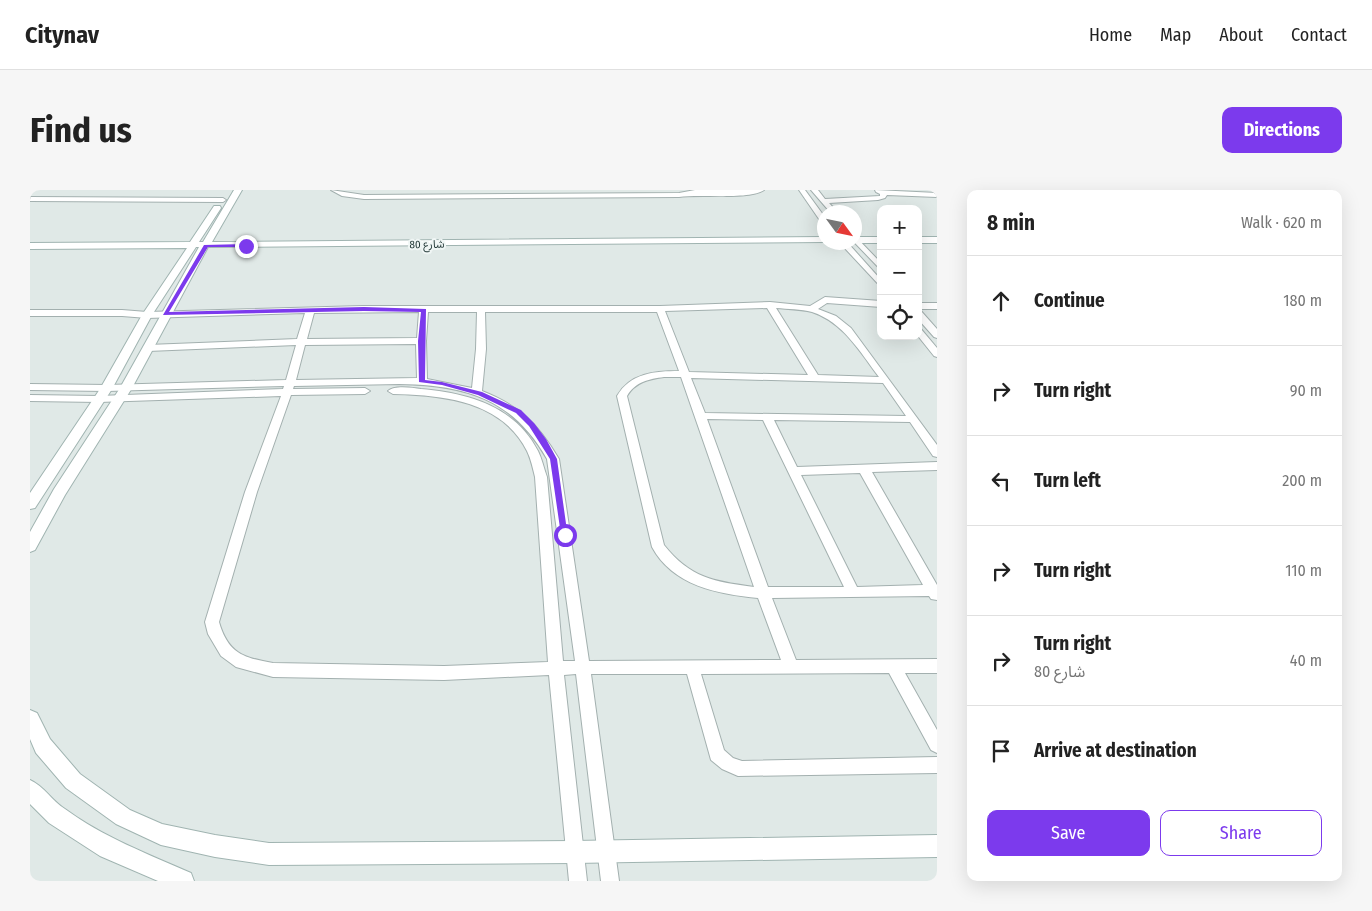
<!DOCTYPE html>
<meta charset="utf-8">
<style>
body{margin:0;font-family:"Fira Sans Condensed","Noto Sans Arabic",sans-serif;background:#f6f6f6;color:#222}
.controls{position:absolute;right:15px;top:15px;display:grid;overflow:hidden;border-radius:10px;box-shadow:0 5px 20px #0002}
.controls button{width:45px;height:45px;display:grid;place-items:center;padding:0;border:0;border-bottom:1px solid #e0e0e0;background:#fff;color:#222;font:25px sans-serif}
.compass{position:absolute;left:787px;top:15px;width:45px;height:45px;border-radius:50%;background:#fff;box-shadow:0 5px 20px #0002;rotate:123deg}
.stop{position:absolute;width:15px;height:15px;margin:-11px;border:4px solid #7c3aed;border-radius:50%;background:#fff}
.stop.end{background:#7c3aed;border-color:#fff;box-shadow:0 1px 5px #0008}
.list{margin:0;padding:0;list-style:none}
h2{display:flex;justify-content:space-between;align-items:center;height:65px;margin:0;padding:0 20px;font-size:21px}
h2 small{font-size:16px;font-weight:400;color:#767676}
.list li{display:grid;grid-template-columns:32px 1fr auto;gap:15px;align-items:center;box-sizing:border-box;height:90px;padding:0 20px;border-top:1px solid #e0e0e0}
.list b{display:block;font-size:19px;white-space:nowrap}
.list p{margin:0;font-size:16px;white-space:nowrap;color:#767676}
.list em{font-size:16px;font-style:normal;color:#767676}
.actions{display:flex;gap:10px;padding:15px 20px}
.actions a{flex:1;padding:11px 0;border:1px solid #7c3aed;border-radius:10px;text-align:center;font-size:18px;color:#7c3aed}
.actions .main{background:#7c3aed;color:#fff}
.icon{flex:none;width:28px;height:28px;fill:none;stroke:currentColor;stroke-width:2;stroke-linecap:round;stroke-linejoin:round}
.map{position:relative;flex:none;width:907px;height:691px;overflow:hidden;border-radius:10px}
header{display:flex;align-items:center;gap:30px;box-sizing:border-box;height:70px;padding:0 25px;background:#fff;border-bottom:1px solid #e0e0e0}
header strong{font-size:24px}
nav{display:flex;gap:28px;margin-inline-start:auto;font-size:18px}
.intro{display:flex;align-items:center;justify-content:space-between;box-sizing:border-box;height:120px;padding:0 30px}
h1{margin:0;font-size:35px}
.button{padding:12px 22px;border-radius:10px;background:#7c3aed;color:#fff;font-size:18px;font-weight:700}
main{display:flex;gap:30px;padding:0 30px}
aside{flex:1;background:#fff;border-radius:10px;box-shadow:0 5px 20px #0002}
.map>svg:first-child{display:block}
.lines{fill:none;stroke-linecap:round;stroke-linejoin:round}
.street-casing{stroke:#a3b0af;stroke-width:2}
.secondary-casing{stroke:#a0b4b1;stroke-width:2}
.street{fill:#fff;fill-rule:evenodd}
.secondary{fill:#fff;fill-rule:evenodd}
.route{fill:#7c3aed}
.labels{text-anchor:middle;stroke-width:4;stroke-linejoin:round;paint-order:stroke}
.far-street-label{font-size:11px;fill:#223837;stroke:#f0f6f5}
</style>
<header>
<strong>Citynav</strong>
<nav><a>Home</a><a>Map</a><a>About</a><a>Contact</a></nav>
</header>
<div class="intro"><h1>Find us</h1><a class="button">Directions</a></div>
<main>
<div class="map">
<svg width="907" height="691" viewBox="0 0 907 691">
<rect width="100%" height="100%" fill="#e0e9e7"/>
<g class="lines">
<g class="street-casing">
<path id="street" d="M301,0L334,5L649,3L665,0H734C721,10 669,4 649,7L334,9L312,6Z
M769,0H775L794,26V32H791Z
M781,0H788L795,9L850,6V4L846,2L845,0L907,3V7L857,5L855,8L848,10L799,13L807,22H800Z
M0,7L193,8L196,10L193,12L0,11Z
M824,45L851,73V80L824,52Z
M809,52H817L851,90V97Z
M795,107L851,111V117L797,113L788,119L806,126L821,138L907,255V267L903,266L880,232L744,230L767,277L907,272V280L842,282L907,395V410L901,409L899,406L742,408L766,470L907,469V483H875L907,540V563L901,560L859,483L671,484L694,560L703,568L712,571L907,567V583L708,586L692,579L681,570L657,484H561L589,691H571L546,484L534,485L557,691H539L519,485L414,490L243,487L206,477L191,466L178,444L175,432L215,302L251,206L69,212L0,211V205L69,206L253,199L254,196L77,201L0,200V194L77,195L256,190L266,155L118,161L113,158L118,155L267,149L275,123L117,128L92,126H0V120H92L117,122L333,116H630L740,112L780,116ZM737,118L778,185L659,182L635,121ZM746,118C758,119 771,119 782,122C813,132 830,162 849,187L788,185ZM389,122L387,148L277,149L284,123ZM398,122H447L446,159L442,198L397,189L396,151ZM455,122H627L649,181C625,181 600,183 587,206L622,357C643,396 688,404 728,408L751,470L559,471L529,269C508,234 490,216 452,201L456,159ZM386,154L387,188L266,190L275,155ZM634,187H651L724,397C685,392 660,388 634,355L597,206C605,192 619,189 634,187ZM661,188L853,193L876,226L675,223ZM369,194C436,195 483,209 517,269L545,471H533L517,287C514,279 512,269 508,261C485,216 438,203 391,199C382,198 365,195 358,201L363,204C413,205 472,211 497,261C501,269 503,279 505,287L518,472L414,476L243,473C213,468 198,463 189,432L227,302L261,205L335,204L340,201L335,198L263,199L264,196ZM677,229L733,230L814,397H738ZM830,283L893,395L827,397L771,285Z
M888,113H907V119H888Z
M888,120L891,121L907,139V148L904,147L888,129Z
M888,138L891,139L907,158V167L904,166L888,146Z"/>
</g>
<g class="secondary-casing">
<path id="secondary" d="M204,0H212L182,52L794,47L795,52L178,57L102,198L35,305L5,360L0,362V342L24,299L90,198L169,57H166L122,125L82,199L5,318L0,319V303L70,199L112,125L157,58L0,59V53L160,52L184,16H190L191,18L169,52H173Z
M824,47H851V53H824Z
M888,47H907V53H888Z
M0,520L7,523L20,549L50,584L100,620L132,634L185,645L239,653L544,651L907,645V667L544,673L239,675L185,667L131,655L86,634L36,598L6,563L0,549Z
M0,590C14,596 22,611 35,619C73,647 118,664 161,683L164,691H128L70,666L19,633L0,614Z"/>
</g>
<use href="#street" class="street"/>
<use href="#secondary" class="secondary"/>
</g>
<path class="route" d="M216,54L218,57H178L139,122L334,117L396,119L395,190L412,192L452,202L491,220L504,233L516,249L527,269L538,348H532L531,345L520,269L499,236L486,223L448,205L412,195L389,192L388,151L391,122L334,121L133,125L174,55Z"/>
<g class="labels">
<g class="far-street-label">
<text transform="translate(397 54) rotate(-1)" y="4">شارع 80</text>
</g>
</g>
</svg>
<div class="controls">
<button>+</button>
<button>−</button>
<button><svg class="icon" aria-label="locate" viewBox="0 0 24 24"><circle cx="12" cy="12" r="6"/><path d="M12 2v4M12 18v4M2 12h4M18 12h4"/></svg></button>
</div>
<svg class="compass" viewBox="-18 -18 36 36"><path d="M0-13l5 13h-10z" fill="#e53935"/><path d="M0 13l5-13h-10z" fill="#767676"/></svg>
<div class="stop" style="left:535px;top:345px"></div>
<div class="stop end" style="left:216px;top:56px"></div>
</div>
<aside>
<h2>8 min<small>Walk · 620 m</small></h2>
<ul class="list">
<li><svg class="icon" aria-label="ahead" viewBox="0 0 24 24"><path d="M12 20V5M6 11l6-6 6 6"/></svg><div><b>Continue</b></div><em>180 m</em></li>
<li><svg class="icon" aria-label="right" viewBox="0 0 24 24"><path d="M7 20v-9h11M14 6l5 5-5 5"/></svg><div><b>Turn right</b></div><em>90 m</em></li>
<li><svg class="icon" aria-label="left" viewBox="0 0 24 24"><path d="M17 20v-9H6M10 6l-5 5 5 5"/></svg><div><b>Turn left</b></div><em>200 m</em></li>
<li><svg class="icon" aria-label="right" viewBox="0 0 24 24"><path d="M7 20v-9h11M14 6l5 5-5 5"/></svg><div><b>Turn right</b></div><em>110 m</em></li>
<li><svg class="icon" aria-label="right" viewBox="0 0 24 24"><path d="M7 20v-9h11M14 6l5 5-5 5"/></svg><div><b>Turn right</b><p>شارع 80</p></div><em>40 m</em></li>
<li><svg class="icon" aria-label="arrive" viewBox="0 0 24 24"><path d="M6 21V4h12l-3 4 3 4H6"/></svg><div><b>Arrive at destination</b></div></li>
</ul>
<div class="actions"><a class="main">Save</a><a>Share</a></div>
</aside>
</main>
